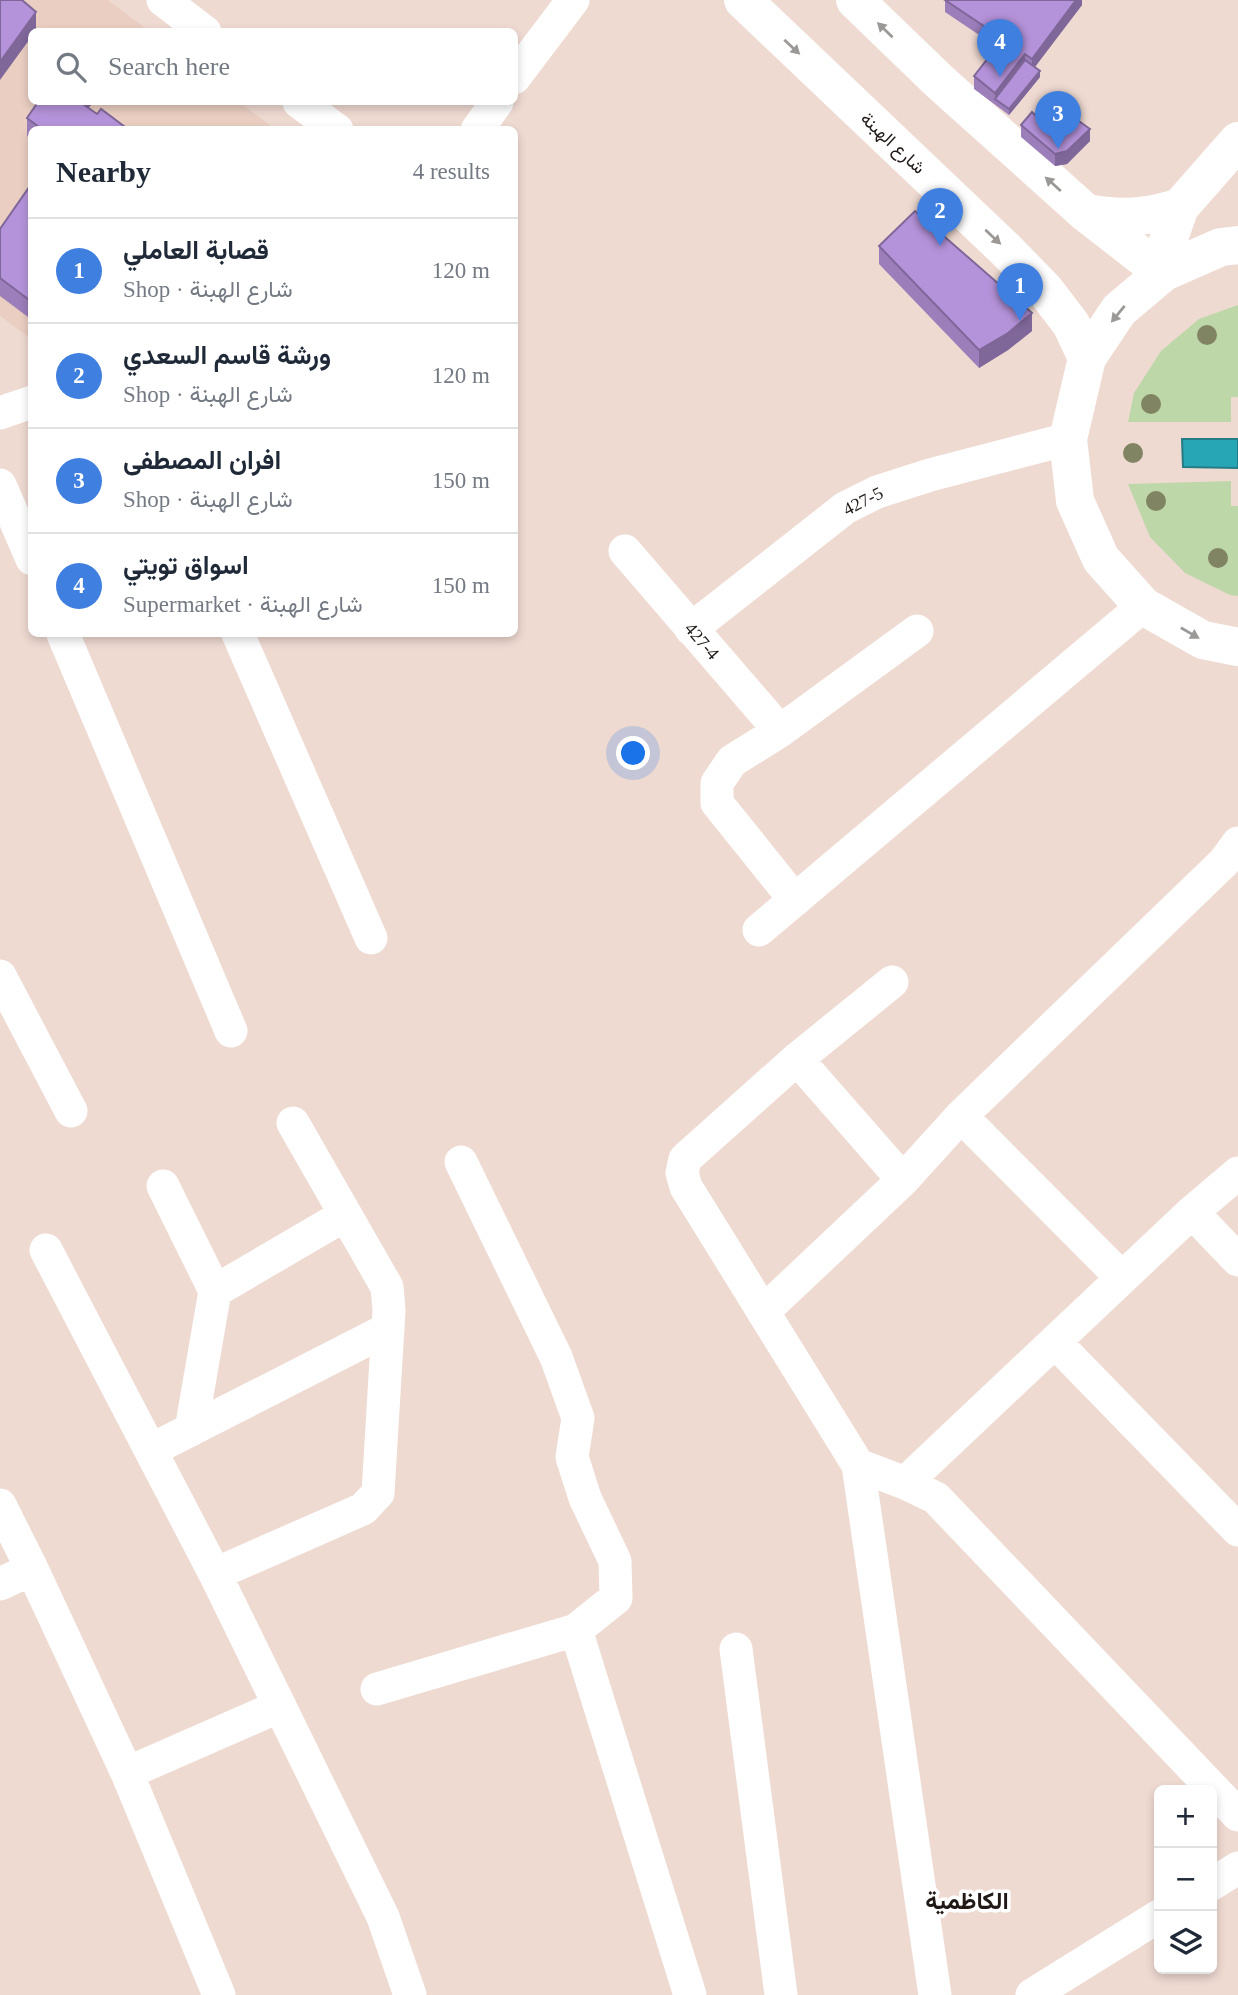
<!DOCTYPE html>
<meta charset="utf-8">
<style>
body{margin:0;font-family:"Times New Roman",Vazirmatn,serif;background:#f2f2f3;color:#1f2937}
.controls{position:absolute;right:21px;bottom:21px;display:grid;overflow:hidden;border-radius:10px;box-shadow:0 4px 10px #0003}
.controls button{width:63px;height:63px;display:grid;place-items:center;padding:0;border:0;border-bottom:2px solid #e0e1e3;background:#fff;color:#1f2937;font:35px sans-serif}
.you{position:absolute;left:634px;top:754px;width:24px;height:24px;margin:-18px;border:5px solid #fff;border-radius:50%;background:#1a73e8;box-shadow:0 0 0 10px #1a73e833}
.badge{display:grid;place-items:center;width:46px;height:46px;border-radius:50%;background:#111827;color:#fff;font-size:23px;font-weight:700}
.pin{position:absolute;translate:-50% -58px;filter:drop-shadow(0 2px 4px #0008)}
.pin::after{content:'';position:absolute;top:37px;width:24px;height:21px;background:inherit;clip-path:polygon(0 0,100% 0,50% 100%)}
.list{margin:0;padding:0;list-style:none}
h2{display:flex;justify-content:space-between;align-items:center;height:91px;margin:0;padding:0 28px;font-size:30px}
h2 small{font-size:23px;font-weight:400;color:#747a83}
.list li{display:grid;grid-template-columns:46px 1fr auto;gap:21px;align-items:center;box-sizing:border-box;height:105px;padding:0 28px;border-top:2px solid #e0e1e3}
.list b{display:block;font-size:26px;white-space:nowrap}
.list p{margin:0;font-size:23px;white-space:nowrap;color:#747a83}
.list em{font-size:23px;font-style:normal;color:#747a83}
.icon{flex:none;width:38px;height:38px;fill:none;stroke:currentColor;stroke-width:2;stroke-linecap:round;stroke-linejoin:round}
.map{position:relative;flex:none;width:1238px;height:1995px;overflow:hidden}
.search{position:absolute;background:#fff;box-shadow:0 4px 10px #0003;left:28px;top:28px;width:490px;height:77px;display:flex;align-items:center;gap:18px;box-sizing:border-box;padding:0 24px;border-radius:10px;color:#747a83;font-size:26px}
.panel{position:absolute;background:#fff;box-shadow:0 4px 10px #0003;left:28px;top:126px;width:490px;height:511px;border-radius:10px}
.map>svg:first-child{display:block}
.built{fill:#eacec2}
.green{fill:#bed7a9}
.water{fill:#27a6b6;stroke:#257c86;stroke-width:2}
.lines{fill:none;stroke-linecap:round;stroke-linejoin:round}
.street{stroke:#fff;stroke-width:33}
.secondary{stroke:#fff;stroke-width:38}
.tree{fill:#808463}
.wall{fill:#9c7ebb}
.shaded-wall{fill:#7f6799}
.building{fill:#b593da;stroke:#7f6799;stroke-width:2}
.oneway{fill:#9b9896}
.labels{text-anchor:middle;stroke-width:7;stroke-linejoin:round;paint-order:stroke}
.street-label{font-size:18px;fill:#201916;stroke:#fff}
.district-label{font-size:24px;font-weight:bold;fill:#201916;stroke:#fff}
</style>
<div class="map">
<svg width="1238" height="1995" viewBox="0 0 1238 1995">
<rect width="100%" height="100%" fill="#efdad2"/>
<path class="built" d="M0,0H108L149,31L32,32V102H239L275,129L32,130L31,339L0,316Z"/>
<path class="green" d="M1238,305V397H1231V422H1128L1134,393L1161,351L1199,319Z
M1231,481V506H1238V596L1230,595L1185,573L1150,537L1128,484Z"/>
<path class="water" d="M1182,439H1238V468L1183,467Z"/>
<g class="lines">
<path class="street" d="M163,0L205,32
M514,78L573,0
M299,102L337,130
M477,130L497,102
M0,413L32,402
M0,485L32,559
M625,551L780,731
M691,629L845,508L877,492L930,475L1068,439
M63,634L231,1031
M238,634L371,938
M795,900L717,803V783L732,761L780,731L917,631
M759,930L1143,606
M0,976L71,1111
M892,982L797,1059L685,1159L682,1173L686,1187L858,1465L935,1995
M797,1059L903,1180
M961,1116L1122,1278
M163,1186L215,1291L191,1430
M1192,1212L1238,1260
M46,1250L215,1574L383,1917L410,1995
M215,1291L345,1215
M763,1312L903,1180L961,1116L1224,862L1238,843
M1055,1342L1238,1530
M151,1450L386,1330
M858,1465L905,1483L936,1498L1238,1815
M905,1483L1192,1212L1238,1173
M0,1505L32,1569L127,1773L219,1995
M215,1574L363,1509L378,1493L389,1310L387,1287L293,1123
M0,1584L32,1569
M576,1630L690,1995
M736,1649L781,1995
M377,1689L576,1630L616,1598L615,1561L585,1498L572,1457L578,1418L556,1357L461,1162
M127,1773L280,1706
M1212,1884L1238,1868
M1032,1995L1159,1916"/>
<path class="secondary" d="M743,0L1005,249L1045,290L1071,324L1087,358
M855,0L940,82L1086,213L1163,273
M1086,213C1120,219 1147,218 1180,207
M1238,245L1221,247L1164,272L1119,310L1087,358L1068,439L1075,501L1101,559L1143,606L1203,640L1238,647
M1164,272L1168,241L1180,207L1238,141"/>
</g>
<g class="tree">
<circle cx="1207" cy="335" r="10"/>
<circle cx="1151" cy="404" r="10"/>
<circle cx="1133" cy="453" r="10"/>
<circle cx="1156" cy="501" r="10"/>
<circle cx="1218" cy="558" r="10"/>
</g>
<path class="wall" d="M945,0H1082V5L1034,67L1040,77L1009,115L974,89V76L997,47L945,12Z
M38,102H94L88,108L97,114L129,130H32V139L27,136V118Z
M1021,125L1051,130L1090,141L1067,164L1055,166L1021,137Z
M32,183V320L0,296V229Z
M879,246L1032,331L1008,350L979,368L879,264Z"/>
<path class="shaded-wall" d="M1076,0H1082V5L1032,71V59Z
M36,12V29L35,32H32V36L0,80V62Z
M1025,54V66L995,99V105V93Z
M1040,71V77L1009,115V109Z
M78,102H94L78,118Z
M1090,129V141L1067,164L1055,166V154Z
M1032,313V331L1008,350L979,368V350Z"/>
<path class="building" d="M0,0H22L36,12L0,62Z
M945,0H1076L1032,59L1025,54L995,93L974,76L1003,39Z
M1025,60L1040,71L1009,109L995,99Z
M38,102H80L97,114L101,109L129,130H43L27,118Z
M1065,111L1090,129L1067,151L1055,154L1021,125L1032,112L1051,130Z
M32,183V302L0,278V229Z
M915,211L1032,313L1008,333L979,350L879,246Z"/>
<defs><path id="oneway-solid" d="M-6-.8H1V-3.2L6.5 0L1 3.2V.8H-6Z" transform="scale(1.75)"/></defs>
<g class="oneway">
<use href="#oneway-solid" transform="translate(885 30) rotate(-136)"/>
<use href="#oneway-solid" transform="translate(792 47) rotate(43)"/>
<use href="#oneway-solid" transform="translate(1053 184) rotate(-138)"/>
<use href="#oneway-solid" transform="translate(993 237) rotate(43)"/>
<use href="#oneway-solid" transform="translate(1118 314) rotate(129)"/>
<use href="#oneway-solid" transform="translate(1190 633) rotate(30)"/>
</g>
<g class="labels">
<g class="street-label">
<text transform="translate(893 143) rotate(43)" y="6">شارع الهبنة</text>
<text transform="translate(863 501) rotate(-27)" y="6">427-5</text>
<text transform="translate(702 641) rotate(49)" y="6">427-4</text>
</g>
<g class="district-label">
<text x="967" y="1909">الكاظمية</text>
</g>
</g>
</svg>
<div class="controls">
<button>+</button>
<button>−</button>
<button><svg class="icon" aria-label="layers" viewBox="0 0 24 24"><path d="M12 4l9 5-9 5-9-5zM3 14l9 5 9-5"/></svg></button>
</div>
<div class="you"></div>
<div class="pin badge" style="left:1020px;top:321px;background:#3f7fe0">1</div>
<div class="pin badge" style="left:940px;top:246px;background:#3f7fe0">2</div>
<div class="pin badge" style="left:1058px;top:149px;background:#3f7fe0">3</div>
<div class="pin badge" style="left:1000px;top:77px;background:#3f7fe0">4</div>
<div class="search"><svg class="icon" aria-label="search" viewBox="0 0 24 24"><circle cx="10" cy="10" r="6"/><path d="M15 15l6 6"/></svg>Search here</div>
<section class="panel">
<h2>Nearby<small>4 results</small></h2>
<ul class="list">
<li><span class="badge" style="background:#3f7fe0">1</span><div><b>قصابة العاملي</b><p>Shop · شارع الهبنة</p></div><em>120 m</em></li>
<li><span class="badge" style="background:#3f7fe0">2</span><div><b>ورشة قاسم السعدي</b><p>Shop · شارع الهبنة</p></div><em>120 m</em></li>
<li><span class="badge" style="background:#3f7fe0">3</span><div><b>افران المصطفى</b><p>Shop · شارع الهبنة</p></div><em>150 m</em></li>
<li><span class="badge" style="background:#3f7fe0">4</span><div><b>اسواق تويتي</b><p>Supermarket · شارع الهبنة</p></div><em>150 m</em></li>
</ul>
</section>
</div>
